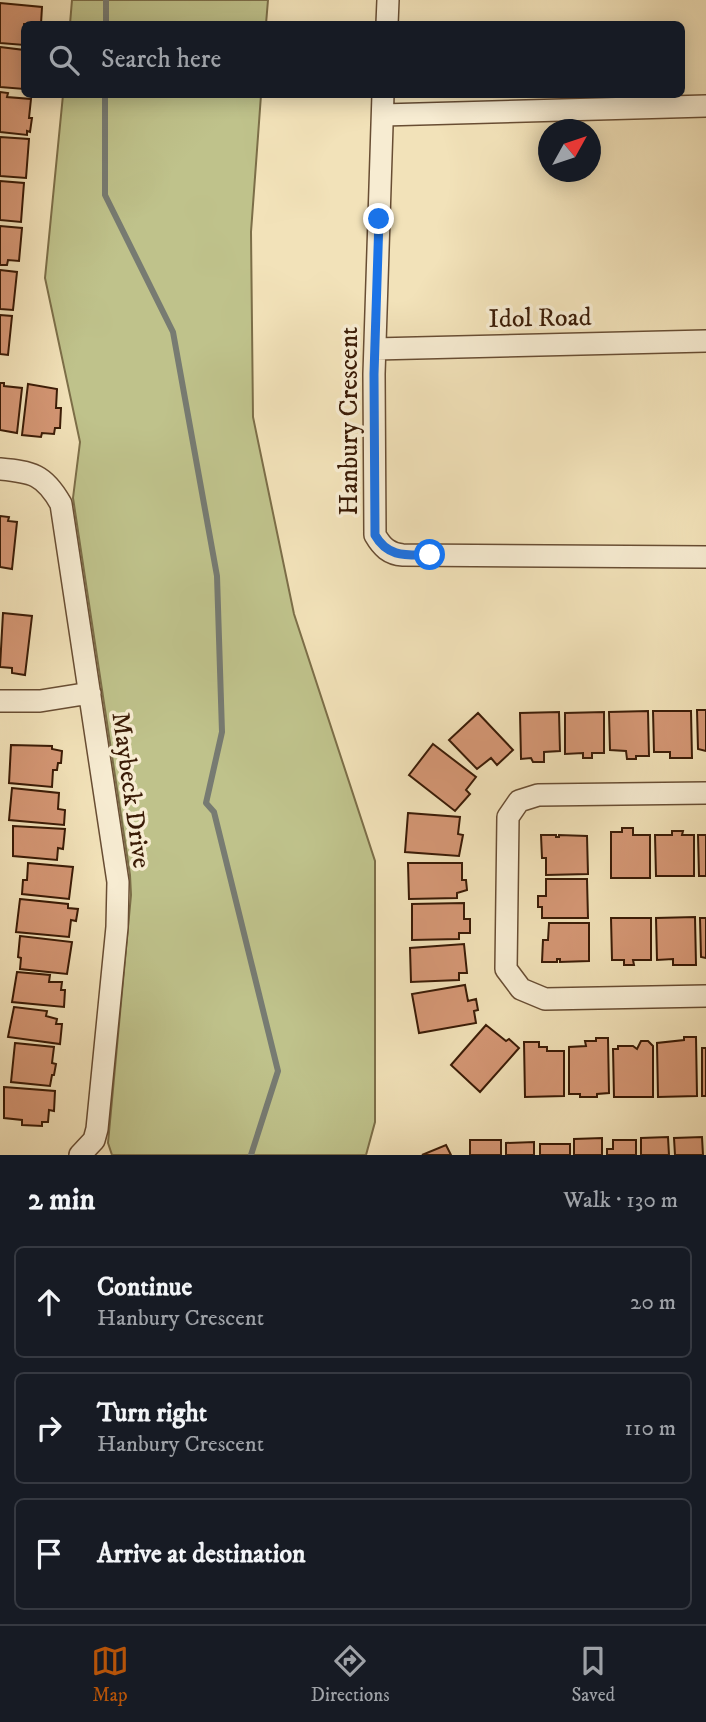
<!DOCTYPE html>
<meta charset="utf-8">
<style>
body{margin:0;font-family:"IM FELL DW Pica",serif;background:#20242c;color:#f1f3f6}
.compass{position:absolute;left:538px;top:119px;width:63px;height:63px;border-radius:50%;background:#171b24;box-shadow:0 4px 18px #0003;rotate:50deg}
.stop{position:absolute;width:21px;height:21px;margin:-16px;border:5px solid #1a73e8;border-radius:50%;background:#fff}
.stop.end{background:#1a73e8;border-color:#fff;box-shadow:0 2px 7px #0008}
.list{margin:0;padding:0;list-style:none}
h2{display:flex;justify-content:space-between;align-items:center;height:91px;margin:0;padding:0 28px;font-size:30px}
h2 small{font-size:23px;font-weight:400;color:#9ea1a6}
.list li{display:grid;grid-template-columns:46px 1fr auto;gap:21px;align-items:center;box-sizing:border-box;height:112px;margin:0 14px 14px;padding:0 14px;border:2px solid #363941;border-radius:10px}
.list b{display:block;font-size:26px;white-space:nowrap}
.list p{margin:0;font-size:23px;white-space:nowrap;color:#9ea1a6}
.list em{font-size:23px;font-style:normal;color:#9ea1a6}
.icon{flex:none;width:38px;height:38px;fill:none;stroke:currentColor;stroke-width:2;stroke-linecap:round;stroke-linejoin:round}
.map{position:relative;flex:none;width:706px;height:1155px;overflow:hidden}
.search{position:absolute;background:#171b24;box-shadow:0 4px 18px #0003;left:21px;right:21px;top:21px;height:77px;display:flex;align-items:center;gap:18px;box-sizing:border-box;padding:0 24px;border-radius:10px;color:#9ea1a6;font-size:26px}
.sheet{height:469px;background:#171b24}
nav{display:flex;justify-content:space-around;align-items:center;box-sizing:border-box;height:98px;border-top:2px solid #363941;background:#171b24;font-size:19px;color:#9ea1a6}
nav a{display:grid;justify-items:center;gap:4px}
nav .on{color:#b45309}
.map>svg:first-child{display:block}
.green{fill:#bfc28b;stroke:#7c6e48;stroke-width:2}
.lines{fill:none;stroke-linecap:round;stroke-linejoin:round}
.stream{stroke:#777b72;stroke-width:6}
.building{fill:#d59775;stroke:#3a1b06;stroke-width:2}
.minor-casing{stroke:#684d33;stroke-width:24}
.minor{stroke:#f7ecd2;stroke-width:21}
.route{stroke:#1a73e8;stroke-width:9}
.labels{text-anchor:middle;stroke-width:7;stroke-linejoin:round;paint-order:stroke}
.street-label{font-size:26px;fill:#3a1b06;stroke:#f7ecd2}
</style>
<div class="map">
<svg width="706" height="1155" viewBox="0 0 706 1155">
<rect width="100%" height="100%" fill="#f2e2b9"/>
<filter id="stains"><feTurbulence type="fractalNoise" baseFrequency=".00286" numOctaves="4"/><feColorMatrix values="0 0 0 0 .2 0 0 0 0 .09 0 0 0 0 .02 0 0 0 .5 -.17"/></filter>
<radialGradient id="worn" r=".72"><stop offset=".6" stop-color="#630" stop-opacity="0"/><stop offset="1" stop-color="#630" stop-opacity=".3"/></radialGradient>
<path class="green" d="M72,0H268L266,24H70Z
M63,95H261L251,232L253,417L294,614L375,861V1122L366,1155H112L108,1143L131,895L130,875L73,498L80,442L45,278Z"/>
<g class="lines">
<path class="stream" d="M106,24V0
M105,94V195L173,332L217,576L222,732L206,803L214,812L278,1071L251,1155"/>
</g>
<path class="building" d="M0,3L42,7L41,24H24V45L0,43Z
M0,47L24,50V89L0,87Z
M0,92L8,93L7,97L31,99L29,118H32L30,132L27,131V135L0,132Z
M0,137L29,139L26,178L0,176Z
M0,181L24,183L21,222L0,220Z
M0,226L22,228L19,261L8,260L7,265H0Z
M0,270L17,272L13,310L0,309Z
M0,315L12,316L8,355L0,354Z
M0,383H4V386L22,388L17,433L0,430Z
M28,384L57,389L56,408H61L60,428H55L54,434L42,433L41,437L22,435Z
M0,516L9,517L8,521L17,522L12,569L0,567Z
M3,613L32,616L25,675L12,673V668L0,667Z
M697,710H706V751L698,749Z
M648,711L649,756H636V759H627L626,751L610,750L609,712Z
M653,711H691L692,758H670V752H654Z
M559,712L560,751L544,752V762H533L531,758L521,759L520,713Z
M604,712V753H592V758H583V753L565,754V713Z
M478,713L513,750L497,765L491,758L477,769L449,740Z
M433,744L476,777L466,790L470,794L455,811L409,775Z
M11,745L52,746V749L62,751L61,763H58L57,770H53L52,787L9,783Z
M12,788L59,793L58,809L65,810L64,825L9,820Z
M408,813L460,817L458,834L463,835L459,856L405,852Z
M13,826L65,829L63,849L58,848L57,860L13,856Z
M622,828H633V835H650V878H611V832H622Z
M672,831H683L682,835H694V876H656L655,835H672Z
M541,835H556V837H559V835L587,836L588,874L546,875V858H542Z
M698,835H706V876H699Z
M28,863L73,867L69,899L22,894L23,880H27Z
M408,863H462V880H466L467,890L457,893V898L409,899Z
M546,879H587L588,918H542V907H538V896H546Z
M20,899L68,904V908L78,909L76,921L71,920L69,937L16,932Z
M464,903V919H470V933H459V939L412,940V904Z
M695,917L696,965H673V959L657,960L656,918Z
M611,918H651V960H633L634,965H624V960H612Z
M700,918H706V958L701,957Z
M549,923H589V961L560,962V959H557V962H542L543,940H548Z
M20,936L72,942L67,974L20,969L21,958L18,957Z
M464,944L467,973H459V980L411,982L410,948Z
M17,972L50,975L49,982H62L61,990H65L64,1007L12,1002Z
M465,985L468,1001L476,999L478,1010L474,1011L476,1023L419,1033L412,994Z
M14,1007L47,1011L46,1016L57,1019L56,1024H62L60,1044L8,1037Z
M486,1025L506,1041L509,1039L519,1048L480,1092L451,1065Z
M684,1037H696L697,1096L658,1097L657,1043L684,1040Z
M596,1038H608L609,1093L597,1094V1097H580V1094H569V1047L586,1046L585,1041H596Z
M641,1041H648L653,1046V1097H614L613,1049H618V1046H633L637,1049Z
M524,1042H539V1047H547V1051H564V1096L525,1097Z
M15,1043L54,1047L52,1063L56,1064L54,1075H52L50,1086L11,1082Z
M702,1048H706V1096H702Z
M4,1087L55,1091L54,1111L49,1110L48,1122H42V1126L22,1125V1120L4,1118Z
M668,1137L669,1155H641V1138Z
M702,1137L703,1155H675L674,1138Z
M602,1138V1155H574V1139Z
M470,1140H501V1155H470Z
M613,1140H636V1155H607V1149H613Z
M534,1142V1155H506V1143Z
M540,1144H570V1155H540Z
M446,1145L451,1155H422Z"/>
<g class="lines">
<g class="minor-casing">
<path id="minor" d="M387,24L388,0
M383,94L374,374L375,535C382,547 389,554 403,555L706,557
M383,115L706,106
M375,349L706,341
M0,469C32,472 44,474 61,504L118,882L117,927L97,1129L94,1140L80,1155
M0,701H40L90,693
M706,793L538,795L519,801L508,817L506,969L521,989L545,999L706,996"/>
</g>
<use href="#minor" class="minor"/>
</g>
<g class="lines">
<path class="route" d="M379,219L374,374L375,535C388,558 407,555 430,555"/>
</g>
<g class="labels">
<g class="street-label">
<text transform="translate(540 317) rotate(-1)" y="9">Idol Road</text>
<text transform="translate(348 421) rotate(-90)" y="9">Hanbury Crescent</text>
<text transform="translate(132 790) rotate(82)" y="9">Maybeck Drive</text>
</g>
</g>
<rect width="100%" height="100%" filter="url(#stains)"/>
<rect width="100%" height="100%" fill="url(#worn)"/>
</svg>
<svg class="compass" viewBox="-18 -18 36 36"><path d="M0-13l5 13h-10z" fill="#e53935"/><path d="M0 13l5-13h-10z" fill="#9ea1a6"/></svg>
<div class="stop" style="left:430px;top:555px"></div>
<div class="stop end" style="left:379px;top:219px"></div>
<div class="search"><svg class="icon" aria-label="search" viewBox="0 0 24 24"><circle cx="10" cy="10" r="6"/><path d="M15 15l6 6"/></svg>Search here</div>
</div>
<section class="sheet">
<h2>2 min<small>Walk · 130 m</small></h2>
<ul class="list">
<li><svg class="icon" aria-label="ahead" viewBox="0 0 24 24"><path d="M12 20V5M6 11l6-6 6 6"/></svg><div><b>Continue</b><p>Hanbury Crescent</p></div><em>20 m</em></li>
<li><svg class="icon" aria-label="right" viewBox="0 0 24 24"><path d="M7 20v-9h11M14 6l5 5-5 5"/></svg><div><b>Turn right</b><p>Hanbury Crescent</p></div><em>110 m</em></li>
<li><svg class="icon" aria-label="arrive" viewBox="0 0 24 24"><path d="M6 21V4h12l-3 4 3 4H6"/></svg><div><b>Arrive at destination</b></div></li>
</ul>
</section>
<nav>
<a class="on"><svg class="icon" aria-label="map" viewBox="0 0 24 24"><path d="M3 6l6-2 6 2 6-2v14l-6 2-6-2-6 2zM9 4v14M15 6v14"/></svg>Map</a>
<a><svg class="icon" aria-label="directions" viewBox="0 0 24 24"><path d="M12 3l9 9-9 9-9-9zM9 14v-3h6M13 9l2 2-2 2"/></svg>Directions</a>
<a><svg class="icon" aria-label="saved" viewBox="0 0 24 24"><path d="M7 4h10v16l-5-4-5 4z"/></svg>Saved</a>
</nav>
